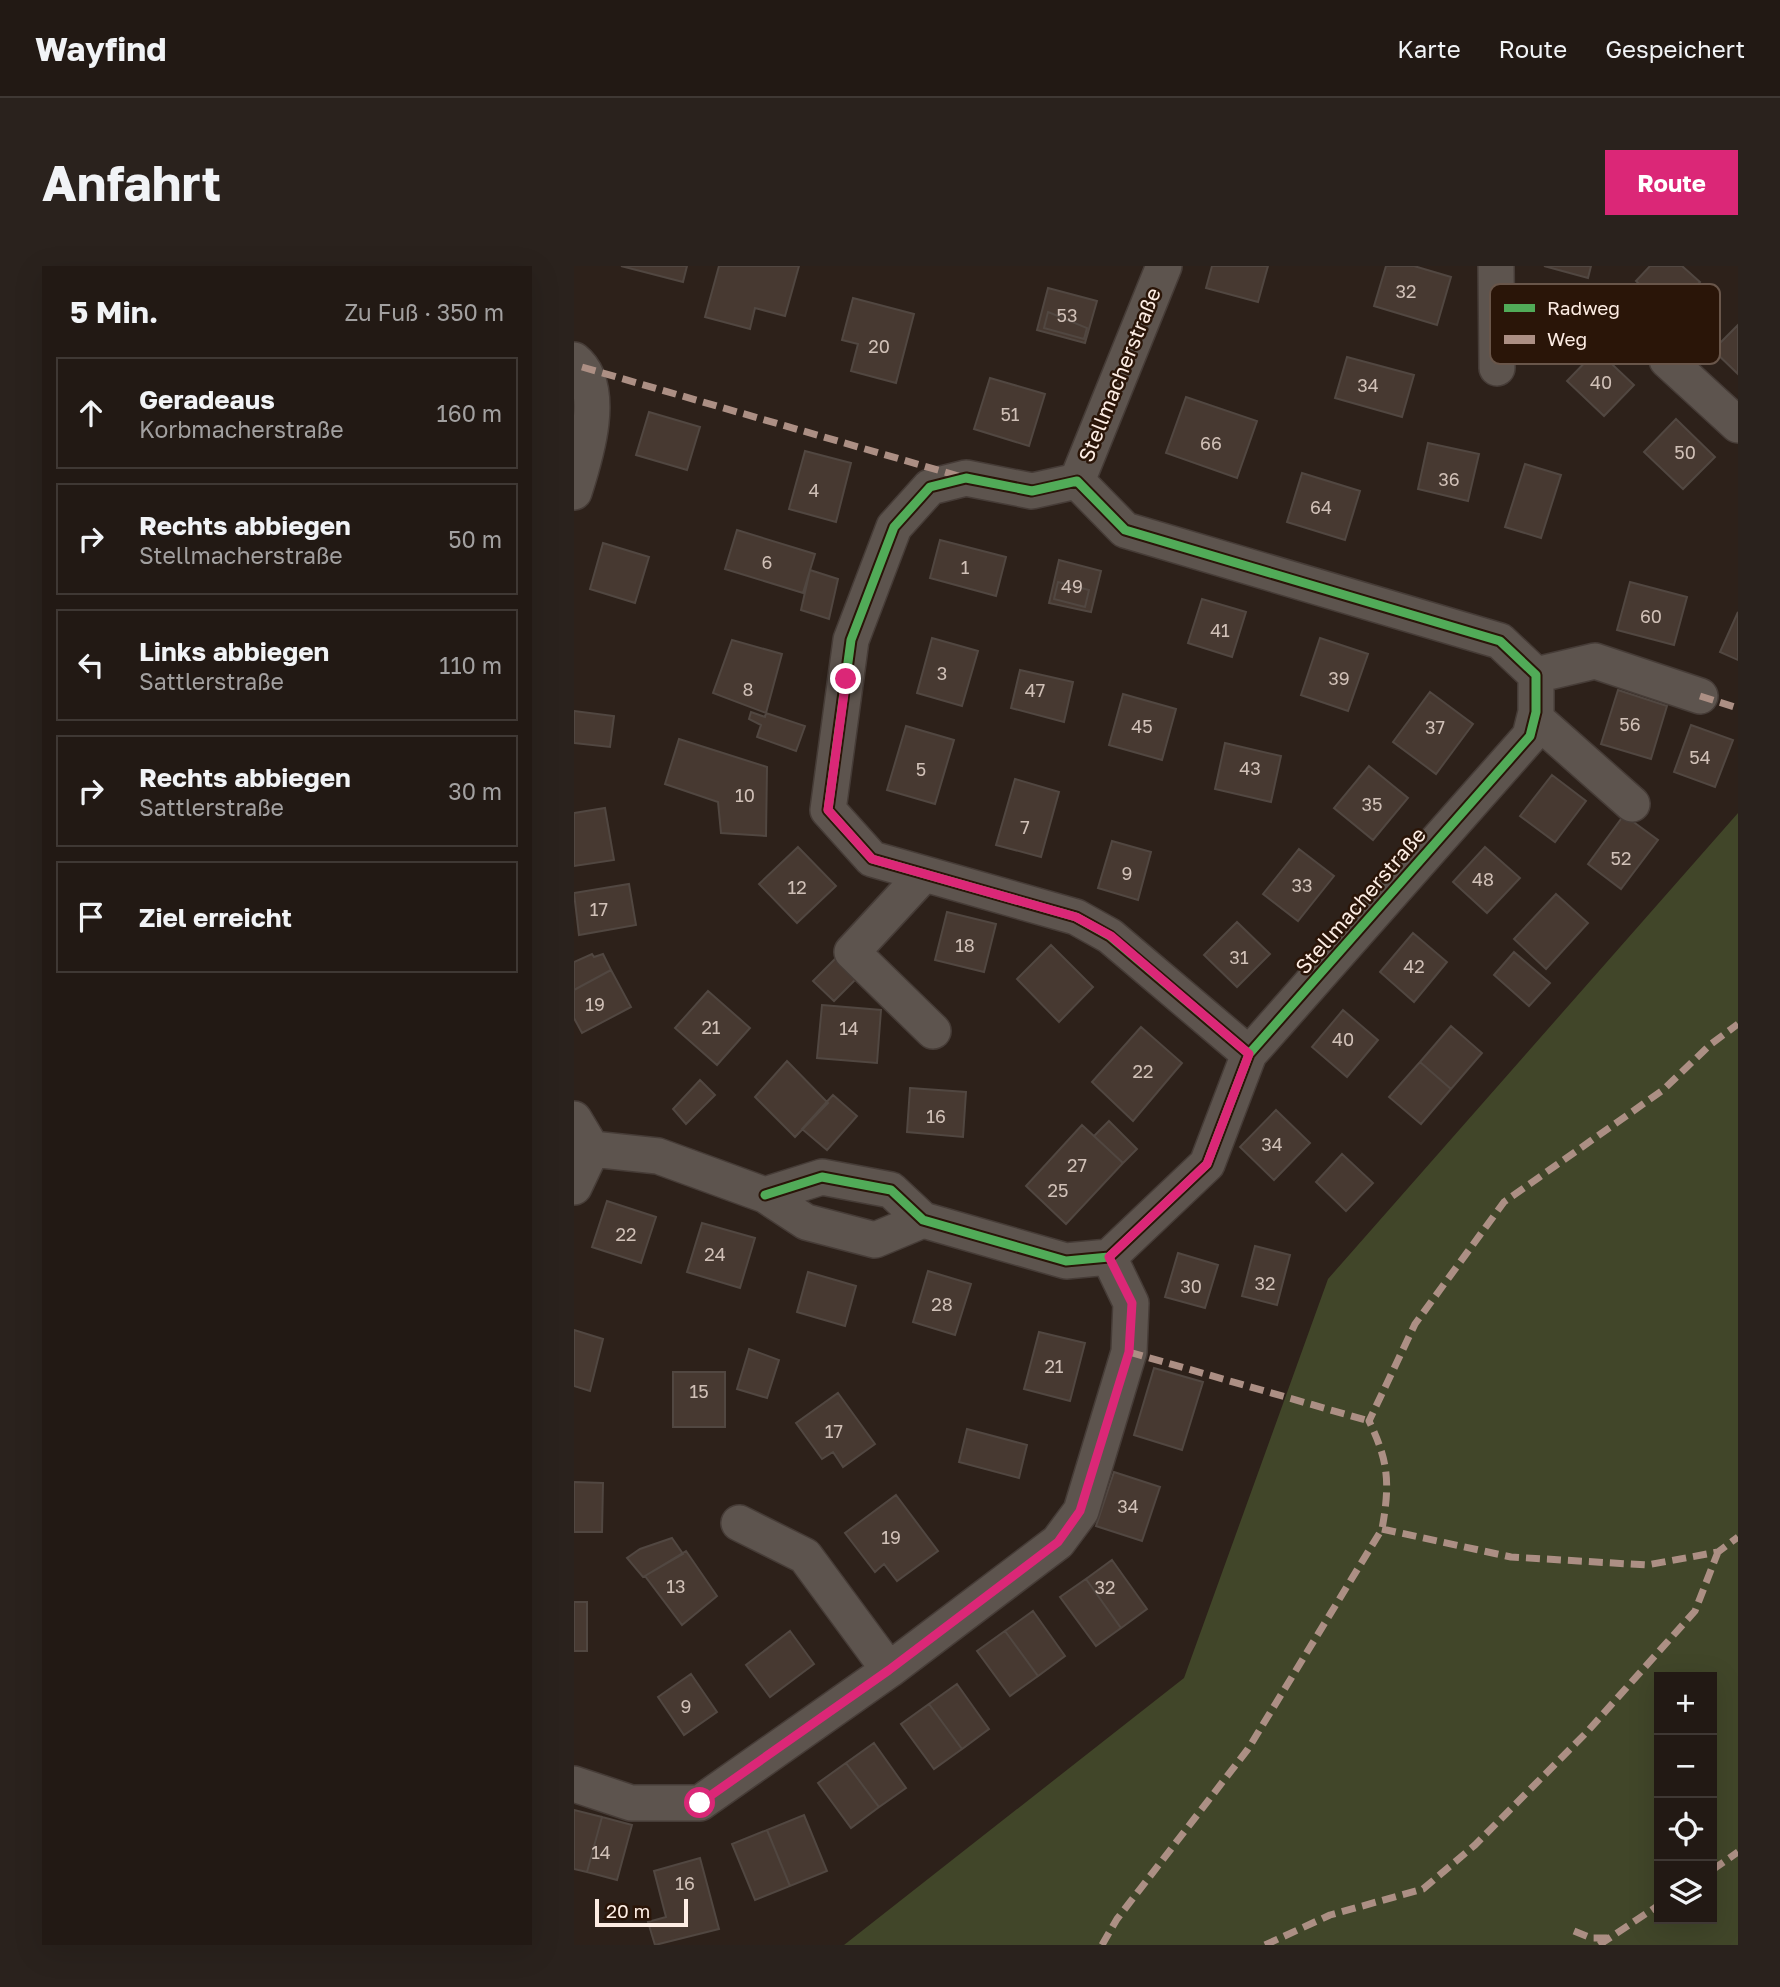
<!DOCTYPE html>
<html lang="de">
<meta charset="utf-8">
<style>
body{margin:0;font-family:"Golos Text",sans-serif;background:#2a221d;color:#f1f3f6}
.controls{position:absolute;right:21px;bottom:21px;display:grid;overflow:hidden;border-radius:0px;box-shadow:0 7px 28px #0002}
.controls button{width:63px;height:63px;display:grid;place-items:center;padding:0;border:0;border-bottom:2px solid #3f3834;background:#221914;color:#f1f3f6;font:35px sans-serif}
.scale{position:absolute;left:21px;bottom:18px;width:93px;box-sizing:border-box;padding-left:7px;border:4px solid #fdede4;border-top:0;font-size:19px;line-height:24px;white-space:nowrap;color:#fdede4;-webkit-text-stroke:5px #2a1508;paint-order:stroke}
.stop{position:absolute;width:21px;height:21px;margin:-16px;border:5px solid #db2777;border-radius:50%;background:#fff}
.stop.end{background:#db2777;border-color:#fff;box-shadow:0 2px 7px #0008}
.list{margin:0;padding:0;list-style:none}
h2{display:flex;justify-content:space-between;align-items:center;height:91px;margin:0;padding:0 28px;font-size:30px}
h2 small{font-size:23px;font-weight:400;color:#a2a0a0}
.list li{display:grid;grid-template-columns:46px 1fr auto;gap:21px;align-items:center;box-sizing:border-box;height:112px;margin:0 14px 14px;padding:0 14px;border:2px solid #3f3834;border-radius:0px}
.list b{display:block;font-size:26px;white-space:nowrap}
.list p{margin:0;font-size:23px;white-space:nowrap;color:#a2a0a0}
.list em{font-size:23px;font-style:normal;color:#a2a0a0}
.icon{flex:none;width:38px;height:38px;fill:none;stroke:currentColor;stroke-width:2;stroke-linecap:round;stroke-linejoin:round}
.map{position:relative;flex:none;width:1164px;height:1679px;overflow:hidden;border-radius:0px}
header{display:flex;align-items:center;gap:42px;box-sizing:border-box;height:98px;padding:0 35px;background:#221914;border-bottom:2px solid #3f3834}
header strong{font-size:33px}
nav{display:flex;gap:38px;margin-inline-start:auto;font-size:24px}
.intro{display:flex;align-items:center;justify-content:space-between;box-sizing:border-box;height:168px;padding:0 42px}
h1{margin:0;font-size:49px}
.button{padding:18px 32px;border-radius:0px;background:#db2777;color:#fff;font-size:24px;font-weight:700}
main{display:flex;gap:42px;padding:0 42px}
aside{flex:1;background:#221914;border-radius:0px;box-shadow:0 7px 28px #0002}
.map>svg:first-child{display:block}
.green{fill:#414629;fill-rule:evenodd}
.building{fill:#473931;stroke:#514741;stroke-width:2}
.lines{fill:none;stroke-linecap:round;stroke-linejoin:round}
.minor-casing{stroke:#463c37;stroke-width:38}
.minor{stroke:#5d544e;stroke-width:35}
.quiet{stroke:#ac8f84;stroke-width:7;stroke-dasharray:14 7;stroke-linecap:butt}
.cycleway-casing{stroke:#2a1508;stroke-width:13}
.cycleway{stroke:#51ab58;stroke-width:9}
.route{stroke:#db2777;stroke-width:9}
.labels{text-anchor:middle;stroke-width:5;stroke-linejoin:round;paint-order:stroke}
.number-label{font-size:18px;fill:#d0c0b7}
.street-label{font-size:21px;fill:#fdede4;stroke:#2a1508}
.key{fill:#2a1508;stroke:#69564a;stroke-width:2}
.key-label{font-size:19px;fill:#fdede4}
</style>
<header>
<strong>Wayfind</strong>
<nav><a>Karte</a><a>Route</a><a>Gespeichert</a></nav>
</header>
<div class="intro"><h1>Anfahrt</h1><a class="button">Route</a></div>
<main>
<aside>
<h2>5 Min.<small>Zu Fuß · 350 m</small></h2>
<ul class="list">
<li><svg class="icon" aria-label="ahead" viewBox="0 0 24 24"><path d="M12 20V5M6 11l6-6 6 6"/></svg><div><b>Geradeaus</b><p>Korbmacherstraße</p></div><em>160 m</em></li>
<li><svg class="icon" aria-label="right" viewBox="0 0 24 24"><path d="M7 20v-9h11M14 6l5 5-5 5"/></svg><div><b>Rechts abbiegen</b><p>Stellmacherstraße</p></div><em>50 m</em></li>
<li><svg class="icon" aria-label="left" viewBox="0 0 24 24"><path d="M17 20v-9H6M10 6l-5 5 5 5"/></svg><div><b>Links abbiegen</b><p>Sattlerstraße</p></div><em>110 m</em></li>
<li><svg class="icon" aria-label="right" viewBox="0 0 24 24"><path d="M7 20v-9h11M14 6l5 5-5 5"/></svg><div><b>Rechts abbiegen</b><p>Sattlerstraße</p></div><em>30 m</em></li>
<li><svg class="icon" aria-label="arrive" viewBox="0 0 24 24"><path d="M6 21V4h12l-3 4 3 4H6"/></svg><div><b>Ziel erreicht</b></div></li>
</ul>
</aside>
<div class="map">
<svg width="1164" height="1679" viewBox="0 0 1164 1679">
<rect width="100%" height="100%" fill="#2d211a"/>
<path class="green" d="M1164,547V1679H270L610,1412L754,1013ZM1085,1411H1138V1653H1085Z"/>
<path class="building" d="M47,0H113L109,16Z
M145,0H225L211,50L181,42L176,63L131,51Z
M638,0H694L684,36L632,22Z
M812,0H840L877,11L863,59L800,40Z
M970,0H1017L1014,12Z
M1076,0H1108L1126,16L1096,47L1062,15Z
M474,22L523,35L511,77L463,64Z
M279,32L340,48L322,117L277,105L284,78L268,74Z
M474,46L513,62L510,73L470,62Z
M1164,59V108L1139,84Z
M1023,84L1060,119L1030,150L993,115Z
M773,91L840,109L828,151L761,132Z
M416,112L471,128L455,180L400,163Z
M612,131L683,155L663,212L592,187Z
M75,146L126,161L113,204L62,189Z
M1102,153L1141,191L1109,223L1070,186Z
M854,177L905,188L894,235L844,223Z
M231,185L277,197L262,256L215,243Z
M951,198L987,209L967,272L931,261Z
M728,207L786,225L771,274L713,256Z
M163,264L241,288L229,327L151,303Z
M366,274L432,291L422,330L356,312Z
M29,277L75,291L61,337L16,323Z
M485,294L527,305L517,346L475,337Z
M236,304L264,313L255,353L227,344Z
M484,316L515,324L511,341L480,333Z
M1056,316L1113,331L1100,379L1043,364Z
M628,333L672,346L658,391L614,377Z
M1164,346V394L1146,386Z
M358,372L404,385L388,440L343,427Z
M746,372L794,388L774,445L727,429Z
M158,374L208,388L192,447L139,427Z
M446,404L499,416L490,456L437,442Z
M1044,424L1093,440L1077,493L1027,478Z
M856,426L899,458L862,508L819,476Z
M549,428L602,443L588,494L535,479Z
M0,445L40,450L36,481L0,477Z
M177,446L191,451L192,447L231,460L222,485L183,471L187,459L175,453Z
M1117,459L1159,474L1141,521L1100,506Z
M332,460L380,474L361,538L313,524Z
M105,473L193,501L192,570L147,567L144,536L91,518Z
M651,477L707,490L697,536L641,523Z
M795,500L834,532L799,574L760,542Z
M978,509L1012,535L981,576L946,550Z
M441,513L485,526L467,591L422,579Z
M31,542L40,594L0,600V547Z
M1050,549L1084,574L1047,623L1014,598Z
M538,575L577,586L564,634L524,622Z
M224,581L262,620L223,657L185,618Z
M911,581L946,612L913,647L879,616Z
M725,583L760,610L724,655L689,628Z
M55,618L62,659L5,669L0,627Z
M982,628L1014,657L972,703L940,673Z
M373,646L422,658L410,706L361,694Z
M663,656L696,688L663,721L630,689Z
M839,667L873,696L840,736L806,706Z
M477,679L519,721L485,756L443,713Z
M268,686L289,706L260,735L239,715Z
M940,686L976,717L955,740L920,709Z
M18,688L20,691L29,688L37,704L0,724V696Z
M37,704L57,741L8,767L0,752V724Z
M134,725L176,762L143,799L101,762Z
M248,739L307,744L303,797L243,792Z
M769,744L804,774L773,811L738,781Z
M877,760L908,787L877,823L846,796Z
M567,761L608,797L559,855L518,816Z
M213,795L254,837L221,871L181,831Z
M846,796L877,823L847,858L815,831Z
M126,814L141,829L112,858L99,843Z
M336,822L392,826L389,871L333,866Z
M259,829L283,850L253,884L228,863Z
M702,844L736,877L700,914L666,881Z
M535,855L563,883L549,897L520,870Z
M508,859L549,897L492,958L452,920Z
M768,888L799,917L772,945L742,916Z
M33,935L82,951L67,997L18,981Z
M128,957L181,972L166,1022L113,1006Z
M681,980L716,989L703,1039L668,1030Z
M604,987L644,999L631,1042L591,1031Z
M354,1005L397,1018L381,1069L339,1056Z
M234,1006L282,1020L271,1060L223,1046Z
M0,1064L29,1073L16,1125L0,1120Z
M465,1066L511,1077L496,1135L450,1123Z
M175,1083L205,1094L193,1132L163,1123Z
M580,1102L629,1116L608,1184L560,1169Z
M99,1106H151V1161H99Z
M264,1127L301,1178L269,1201L259,1186L248,1193L222,1157Z
M393,1163L453,1179L445,1212L385,1196Z
M540,1206L586,1221L568,1275L522,1260Z
M0,1216L29,1217L28,1266H0Z
M322,1229L364,1285L323,1315L310,1298L301,1306L271,1267Z
M98,1272L109,1288L69,1311L53,1292L66,1283Z
M112,1285L143,1330L108,1359L71,1310Z
M538,1294L573,1343L547,1362L512,1313Z
M512,1313L547,1362L522,1380L486,1331Z
M0,1336H13V1385H0Z
M459,1345L491,1390L464,1410L431,1365Z
M216,1365L240,1398L196,1431L172,1399Z
M431,1365L464,1410L436,1430L403,1385Z
M117,1408L143,1446L110,1469L84,1431Z
M383,1418L415,1463L388,1483L355,1438Z
M355,1438L388,1483L360,1503L327,1458Z
M300,1477L332,1522L305,1541L272,1497Z
M272,1497L305,1541L277,1562L244,1517Z
M0,1544L28,1551L13,1606L0,1603Z
M230,1549L253,1605L216,1620L193,1564Z
M28,1551L58,1559L43,1614L13,1606Z
M193,1564L216,1620L181,1634L158,1578Z
M126,1592L145,1663L81,1679L74,1656L92,1651L80,1605Z"/>
<g class="lines">
<g class="minor-casing">
<path id="minor" d="M922,0L923,102
M0,94C34,121 11,192 0,226
M1093,94L1164,159
M503,215L458,225L392,212L356,221L320,261L277,374L254,544L298,593L502,651L536,670L675,788
M503,215L590,0
M962,409L1021,395L1126,430
M961,452L1058,538
M350,608L278,686L359,765
M0,853L18,883
M18,883L84,890L191,929L232,956L301,974L349,954
M0,921L18,883
M191,929L248,911L317,924L349,954L492,995L535,991L633,898L675,788L956,470L962,446V409L926,375L551,264L503,215
M165,1257L231,1290L315,1404
M0,1518L57,1537H126L315,1404L484,1276L507,1245L555,1086L557,1037L535,991"/>
</g>
<use href="#minor" class="minor"/>
<path class="quiet" d="M8,101L388,211
M1126,430L1164,442
M555,1086L795,1155
M808,1263L937,1291L1073,1299L1144,1286L1164,1271
M1138,1604L1164,1586
M1000,1665L1017,1672H1034
M528,1679L543,1653L674,1483L808,1263C816,1218 815,1196 795,1155L841,1058L930,936L1089,824L1137,778L1164,758
M691,1679L756,1649L849,1623L901,1579L1012,1467L1121,1345L1144,1286
M1025,1679L1085,1639"/>
<g class="cycleway-casing">
<path id="cycleway" d="M191,929L248,911L317,924L349,954L492,995L535,991L633,898L675,788L956,470L962,446V409L926,375L551,264L503,215L458,225L392,212L356,221L320,261L277,374L254,544L298,593L502,651L536,670L675,788"/>
</g>
<use href="#cycleway" class="cycleway"/>
</g>
<g class="lines">
<path class="route" d="M126,1537L315,1404L484,1276L506,1245L555,1086L558,1037L535,991L633,898L675,788L537,670L502,651L298,593L254,544L272,413"/>
</g>
<g class="labels">
<g class="number-label">
<text x="832" y="32">32</text>
<text x="493" y="56">53</text>
<text x="305" y="87">20</text>
<text x="1027" y="123">40</text>
<text x="794" y="126">34</text>
<text x="436" y="155">51</text>
<text x="637" y="184">66</text>
<text x="1111" y="193">50</text>
<text x="875" y="220">36</text>
<text x="240" y="231">4</text>
<text x="747" y="248">64</text>
<text x="193" y="303">6</text>
<text x="391" y="308">1</text>
<text x="498" y="327">49</text>
<text x="1077" y="357">60</text>
<text x="646" y="371">41</text>
<text x="368" y="414">3</text>
<text x="765" y="419">39</text>
<text x="174" y="430">8</text>
<text x="461" y="431">47</text>
<text x="1056" y="465">56</text>
<text x="568" y="467">45</text>
<text x="861" y="468">37</text>
<text x="1126" y="498">54</text>
<text x="676" y="509">43</text>
<text x="347" y="510">5</text>
<text x="171" y="536">10</text>
<text x="798" y="545">35</text>
<text x="451" y="568">7</text>
<text x="1047" y="599">52</text>
<text x="553" y="614">9</text>
<text x="909" y="620">48</text>
<text x="728" y="626">33</text>
<text x="223" y="628">12</text>
<text x="25" y="650">17</text>
<text x="391" y="686">18</text>
<text x="665" y="698">31</text>
<text x="840" y="707">42</text>
<text x="21" y="745">19</text>
<text x="137" y="768">21</text>
<text x="275" y="769">14</text>
<text x="769" y="780">40</text>
<text x="569" y="812">22</text>
<text x="362" y="857">16</text>
<text x="698" y="885">34</text>
<text x="503" y="906">27</text>
<text x="484" y="931">25</text>
<text x="52" y="975">22</text>
<text x="141" y="995">24</text>
<text x="691" y="1024">32</text>
<text x="617" y="1027">30</text>
<text x="368" y="1045">28</text>
<text x="480" y="1107">21</text>
<text x="125" y="1132">15</text>
<text x="260" y="1172">17</text>
<text x="554" y="1247">34</text>
<text x="317" y="1278">19</text>
<text x="102" y="1327">13</text>
<text x="531" y="1328">32</text>
<text x="112" y="1447">9</text>
<text x="27" y="1593">14</text>
<text x="111" y="1624">16</text>
</g>
<g class="street-label">
<text transform="translate(546 109) rotate(-68)" y="7">Stellmacherstraße</text>
<text transform="translate(787 635) rotate(-49)" y="7">Stellmacherstraße</text>
</g>
</g>
<rect x="916" y="18" width="230" height="80" rx="10" class="key"/>
<rect x="930" y="38" width="31" height="8" fill="#51ab58"/>
<rect x="930" y="69" width="31" height="9" fill="#ac8f84"/>
<g class="key-label">
<text x="973" y="49">Radweg</text>
<text x="973" y="80">Weg</text>
</g>
</svg>
<div class="controls">
<button>+</button>
<button>−</button>
<button><svg class="icon" aria-label="locate" viewBox="0 0 24 24"><circle cx="12" cy="12" r="6"/><path d="M12 2v4M12 18v4M2 12h4M18 12h4"/></svg></button>
<button><svg class="icon" aria-label="layers" viewBox="0 0 24 24"><path d="M12 4l9 5-9 5-9-5zM3 14l9 5 9-5"/></svg></button>
</div>
<div class="scale">20 m</div>
<div class="stop" style="left:126px;top:1537px"></div>
<div class="stop end" style="left:272px;top:413px"></div>
</div>
</main>
